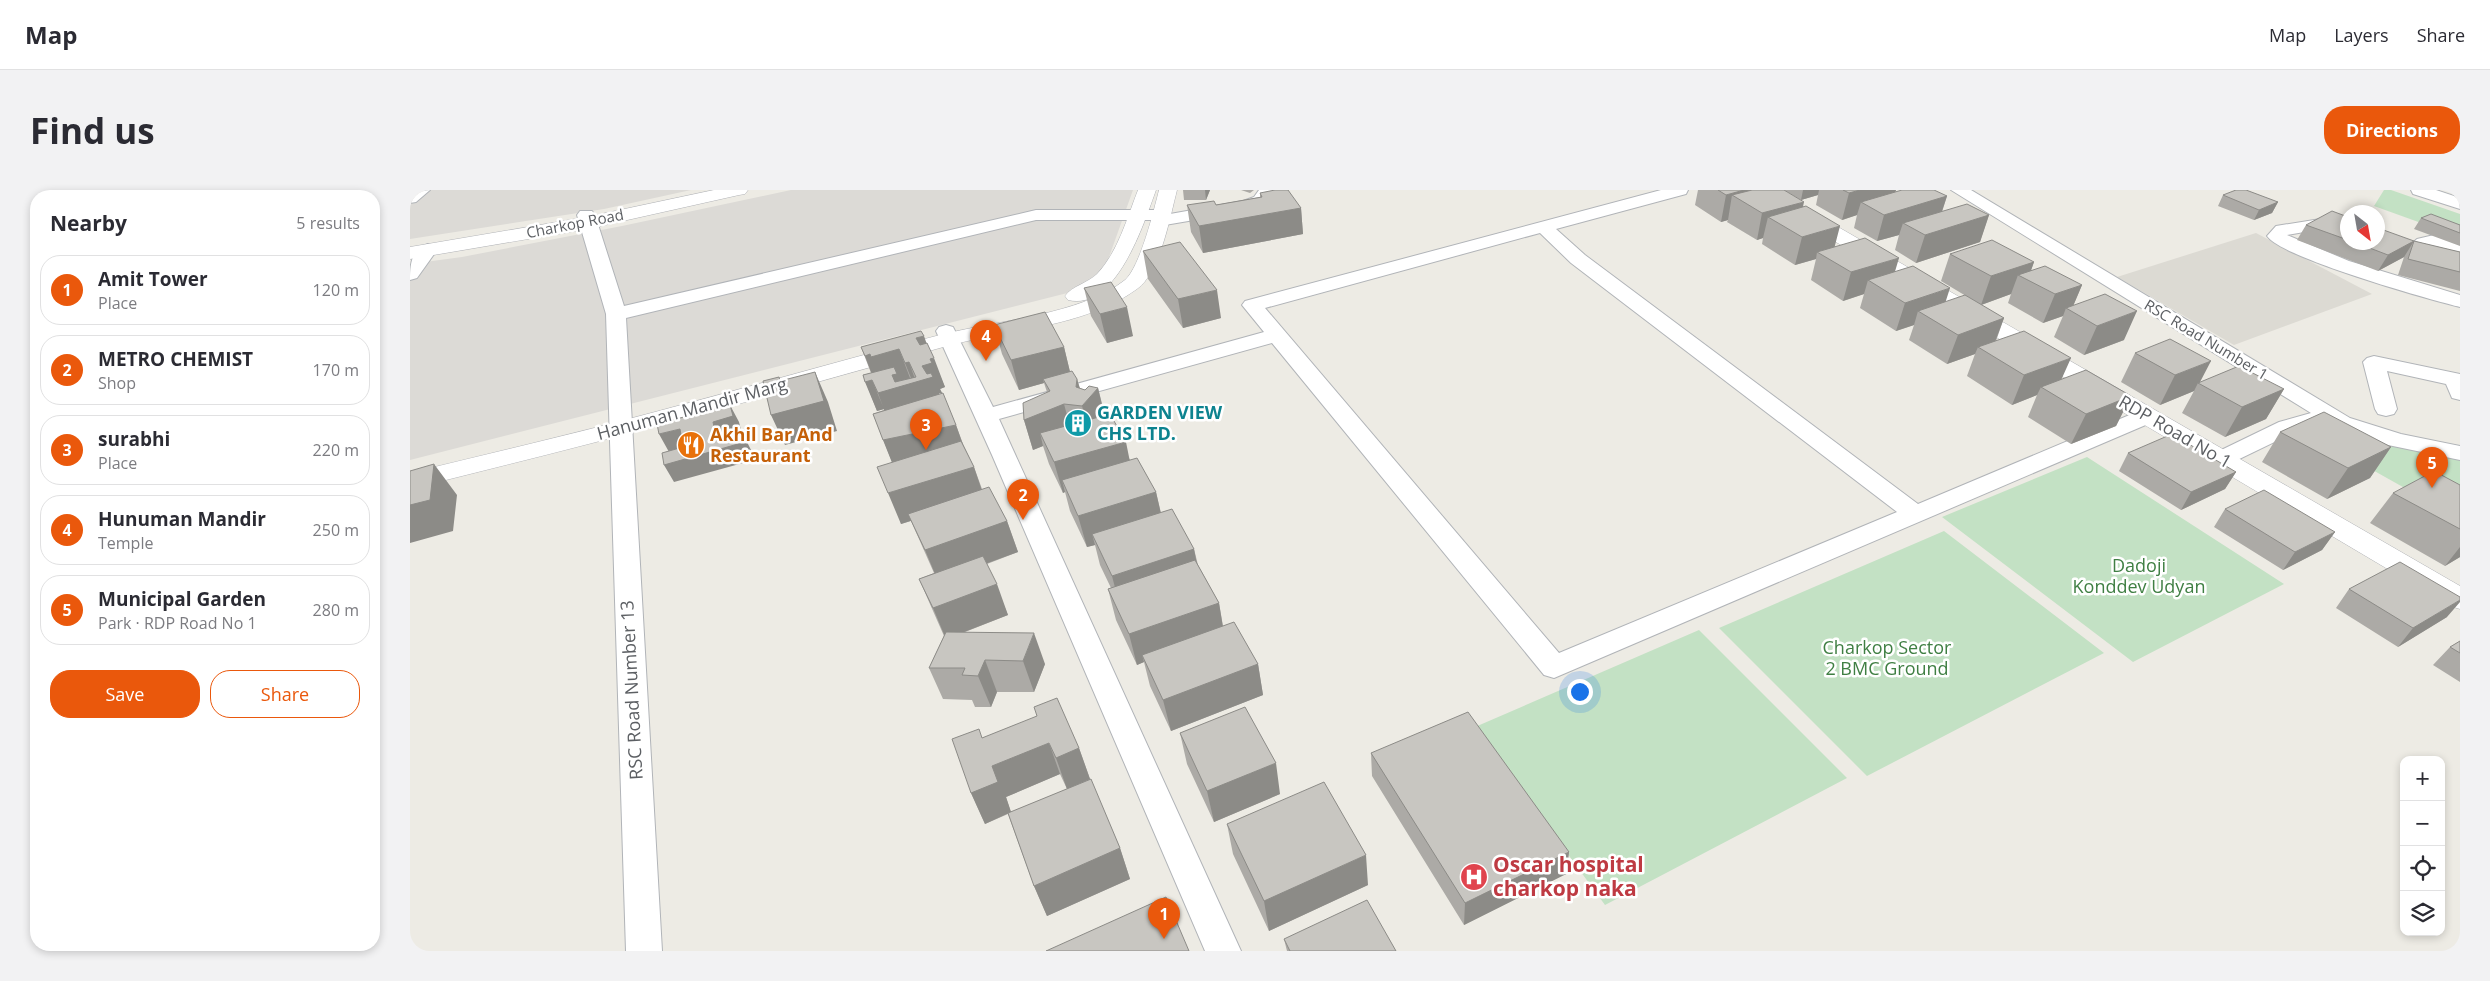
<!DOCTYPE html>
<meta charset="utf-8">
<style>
body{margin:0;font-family:"Open Sans",sans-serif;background:#f2f2f3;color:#2b2b33}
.controls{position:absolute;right:15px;bottom:15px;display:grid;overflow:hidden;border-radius:10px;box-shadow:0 2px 8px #0003}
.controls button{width:45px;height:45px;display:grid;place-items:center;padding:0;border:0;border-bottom:1px solid #e1e1e2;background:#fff;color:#2b2b33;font:25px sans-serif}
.compass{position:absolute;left:1930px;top:15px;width:45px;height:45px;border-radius:50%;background:#fff;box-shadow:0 2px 8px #0003;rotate:149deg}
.you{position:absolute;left:1169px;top:501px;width:18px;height:18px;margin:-12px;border:4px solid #fff;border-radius:50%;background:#1a73e8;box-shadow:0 0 0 8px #1a73e833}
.badge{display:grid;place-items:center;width:32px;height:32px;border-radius:50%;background:#ea580c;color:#fff;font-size:16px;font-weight:700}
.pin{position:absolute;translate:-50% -41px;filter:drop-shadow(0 1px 2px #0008)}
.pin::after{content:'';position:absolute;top:26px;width:18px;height:15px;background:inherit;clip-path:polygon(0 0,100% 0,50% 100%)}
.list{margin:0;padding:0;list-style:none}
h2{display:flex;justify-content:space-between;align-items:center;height:65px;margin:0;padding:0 20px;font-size:21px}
h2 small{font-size:16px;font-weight:400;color:#7c7c81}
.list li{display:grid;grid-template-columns:32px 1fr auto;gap:15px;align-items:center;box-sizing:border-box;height:70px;margin:0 10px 10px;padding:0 10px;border:1px solid #e1e1e2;border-radius:20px}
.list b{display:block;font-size:19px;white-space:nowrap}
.list p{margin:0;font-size:16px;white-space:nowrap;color:#7c7c81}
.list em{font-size:16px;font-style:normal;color:#7c7c81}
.actions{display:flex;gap:10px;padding:15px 20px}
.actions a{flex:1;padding:11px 0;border:1px solid #ea580c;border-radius:20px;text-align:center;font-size:18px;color:#ea580c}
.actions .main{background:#ea580c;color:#fff}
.icon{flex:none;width:28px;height:28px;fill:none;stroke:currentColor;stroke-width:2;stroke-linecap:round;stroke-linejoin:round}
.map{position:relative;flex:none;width:2050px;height:761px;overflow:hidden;border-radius:20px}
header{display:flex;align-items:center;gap:30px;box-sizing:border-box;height:70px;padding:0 25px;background:#fff;border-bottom:1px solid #e1e1e2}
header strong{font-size:24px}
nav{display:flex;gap:28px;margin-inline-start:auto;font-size:18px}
.intro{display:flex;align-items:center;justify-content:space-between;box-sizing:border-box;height:120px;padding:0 30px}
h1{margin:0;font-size:35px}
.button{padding:12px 22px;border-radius:20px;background:#ea580c;color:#fff;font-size:18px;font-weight:700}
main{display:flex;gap:30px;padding:0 30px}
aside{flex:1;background:#fff;border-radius:20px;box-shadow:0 2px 8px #0003}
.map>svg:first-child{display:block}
.industrial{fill:#dcdad6}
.education{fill:#dcdad3}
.green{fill:#c3e1c4}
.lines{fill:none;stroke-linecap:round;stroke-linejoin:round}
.street-casing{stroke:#b1b4b8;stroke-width:2}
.secondary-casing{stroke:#b1b3b7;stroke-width:1}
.street{fill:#fff;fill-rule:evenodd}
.secondary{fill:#fff;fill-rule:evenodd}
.wall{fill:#acaaa6;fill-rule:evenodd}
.shaded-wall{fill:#8c8b87}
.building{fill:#c8c6c1;stroke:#8c8b87}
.labels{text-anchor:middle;stroke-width:5;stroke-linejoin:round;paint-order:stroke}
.far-street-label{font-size:15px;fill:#5c5f63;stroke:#fff}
.street-label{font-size:18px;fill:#5c5f63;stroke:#fff}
.culture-label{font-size:18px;font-weight:bold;fill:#0d838f;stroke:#fff;text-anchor:start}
.food-label{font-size:18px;font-weight:bold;fill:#c56008;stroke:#fff;text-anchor:start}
.park-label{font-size:18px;fill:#3f7f43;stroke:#fff}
.near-health-label{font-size:21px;font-weight:bold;fill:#be3a42;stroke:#fff;text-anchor:start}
</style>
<header>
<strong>Map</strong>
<nav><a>Map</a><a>Layers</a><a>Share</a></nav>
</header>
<div class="intro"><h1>Find us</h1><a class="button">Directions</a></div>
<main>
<aside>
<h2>Nearby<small>5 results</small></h2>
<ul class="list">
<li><span class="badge">1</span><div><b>Amit Tower</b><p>Place</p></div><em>120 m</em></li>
<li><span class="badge">2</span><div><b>METRO CHEMIST</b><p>Shop</p></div><em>170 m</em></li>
<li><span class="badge">3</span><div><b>surabhi</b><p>Place</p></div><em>220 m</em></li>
<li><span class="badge">4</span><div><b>Hunuman Mandir</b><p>Temple</p></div><em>250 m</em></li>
<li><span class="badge">5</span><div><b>Municipal Garden</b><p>Park · RDP Road No 1</p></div><em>280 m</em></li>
</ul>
<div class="actions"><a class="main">Save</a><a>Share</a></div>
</aside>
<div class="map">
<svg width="2050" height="761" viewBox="0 0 2050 761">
<rect width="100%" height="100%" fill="#edebe4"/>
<path class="industrial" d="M0,0H281L194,19L0,49Z
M381,0H723L689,95L0,270V74L52,67L212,36Z"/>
<path class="education" d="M1846,43L1962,104L1824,155L1707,87Z"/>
<path class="green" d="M1974,0H1981L2050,24V47L1964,16Z
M1953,246L2050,267V329L1918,255Z
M1677,267L1874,394L1723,472L1532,327Z
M1534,341L1694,463L1457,586L1309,438Z
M1289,440L1437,588L1195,715L1065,537Z"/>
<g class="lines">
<g class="street-casing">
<path id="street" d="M0,0H20L6,12L0,13Z
M849,0H865L856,15L843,20L749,36L743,35L741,30H626L216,128L252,761H216L196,124L167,25L170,21H182L185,25L214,116L626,20H752L760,24L833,11L844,7Z
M1251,0H1278L1276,4L1146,39L1175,65L1508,314L1729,221L1737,219L1745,221L1748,226L1745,231L1144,488L1134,485L862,153L589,229L831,761H795L582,265L526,141L529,137L536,135L543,137L583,217L854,142L832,115L835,111ZM1130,43L1161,73L1487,322L1149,463L855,118Z
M1541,0H1561L1940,228L1991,244L2050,256V270L1978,255L1930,240L1900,237L1885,242L1819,274L1811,276L1803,274L1799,269L1803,264L1869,232L1901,223Z
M2001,0H2026L2050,8V19L2003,4Z
M1923,27L1938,30V40L1923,37L1877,45L1939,71L2050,105V117C2018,109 1872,68 1857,46L1866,36Z
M2024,45L2050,52V65L2024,56L2007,62L2001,61L1998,57L2007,49Z
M18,54L24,56L27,60L7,88L0,90C0,75 1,59 18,54Z
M1964,166L2050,184V210L2042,208L2036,194L1977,181L1987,219L1984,224L1976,226L1968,224L1965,219L1953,172L1957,168Z"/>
</g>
<g class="secondary-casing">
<path id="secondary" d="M304,0H338L335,4L329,5L177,39L0,69V57L177,27Z
M728,0H746C734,33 706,122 658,110L655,106C662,96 678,93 687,84C708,62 717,28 728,0Z
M749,0H767C760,27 750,83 727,99C673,138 599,139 537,156C445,181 353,208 261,232C174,256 87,277 0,299V283C82,263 164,244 245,222C340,197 435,169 530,145C584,131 671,125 715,90C730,77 744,20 749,0Z
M1342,0H1364L2050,396V419L2040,416L1345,4Z"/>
</g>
<use href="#street" class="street"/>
<use href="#secondary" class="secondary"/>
</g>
<path class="wall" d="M773,0H800L796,10H774Z
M831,0H844L840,3Z
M1288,0H1374L1393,17L1425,57L1485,81L1535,112L1594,128L1586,151L1651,189L1721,206L1706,236L1661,254L1618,227L1627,205L1602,215L1557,186L1565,164L1537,174L1499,150L1504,135L1486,141L1450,118L1454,104L1433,111L1401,90L1406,69L1385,75L1352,54L1353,48L1347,50L1317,32L1318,30L1311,32L1285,15Z
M1374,0H1486L1485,2L1537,6L1532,22L1579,25L1570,52L1506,73L1485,60L1489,45L1467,51L1444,38L1447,25L1432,30L1406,15L1408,5L1391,10Z
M850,3L891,18L893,44L793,63L781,42L777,15H806L850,7Z
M1813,5L1868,12L1862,23L1844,30L1808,16Z
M1938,27V52H1968L2004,51L2050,62V101L1988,85L1994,67L1968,81L1887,50L1896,35Z
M2011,28L2050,35V56L2004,39Z
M733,61L811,128L773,138L738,89Z
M1540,64L1624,72L1621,80L1672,95L1663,116L1714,150L1674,165L1644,147L1653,126L1633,133L1598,113L1601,104L1571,115L1531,91Z
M674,98L723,146L697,153L681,126Z
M584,135L654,157L660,182L667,189L670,198L675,200L688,198L695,225L720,270L746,302L751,323L784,359L788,375L809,413L813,436L848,474L853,505L761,541L740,496L734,472L727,475L706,430L698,399L701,398L690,375L685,355L677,357L660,321L655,302L653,303L639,274L633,256L623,260L614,230L637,202L634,193L609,200L592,164Z
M516,153L535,197L530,199L532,203H529L530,205L546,235L553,254L564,277L572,299L597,331L608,362L577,374L598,425L555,442L635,474L624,502H587L581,517H565L562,510L533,509L519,478L534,446L509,389L524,383L501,331L491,334L482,272L463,224L474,220V219L467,221L453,185L461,183L451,157Z
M1725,163L1789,193L1874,199L1856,229L1815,247L1772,223L1784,201L1750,215L1711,192Z
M1870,242L1981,257L1960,288L1917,309L1852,272Z
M1718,263L1826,282L1815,299L1771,320L1709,281Z
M2050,295V367L2035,376L1960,333L1983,303Z
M1815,319L1925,342L1912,360L1873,380L1804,337Z
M1939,399L2037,427L1988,457L1926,418Z
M2050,451V492L2023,475L2040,457Z
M770,543L870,604L804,632L777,574Z
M572,548L669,558L680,589L710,658L720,689L637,726L624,696L598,624L575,634L561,603ZM650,584L657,599L601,622L596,607Z
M961,563L1159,662L1156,684L1054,735L962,586Z
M817,634L958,695L859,741L823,664Z
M874,749L986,761H877Z"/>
<path class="shaded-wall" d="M795,0H800L796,10Z
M1334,0H1357L1322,5L1318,30L1311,32L1316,5Z
M1393,0H1409L1408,5L1391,10Z
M1450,0H1486L1481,15L1451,12L1447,25L1432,30L1439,3Z
M1537,6L1528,33H1493L1489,45L1467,51L1474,25Z
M1394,12L1388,39L1358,27L1353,48L1347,50L1352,23Z
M1868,12L1862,23L1844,30L1849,20Z
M891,18L893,44L793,63L789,36Z
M1579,25L1570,52L1506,73L1515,45Z
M1430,36L1423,63L1407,62L1406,69L1385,75L1392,47Z
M2004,51L1994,67L1968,81L1978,65Z
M1489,68L1481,95L1458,90L1454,104L1433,111L1441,82Z
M1624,72L1618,89L1608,85L1601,104L1571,115L1581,86Z
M1672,95L1661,121L1656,118L1653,126L1633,133L1645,104Z
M1540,98L1531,126L1508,121L1504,135L1486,141L1495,113Z
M807,100L811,128L773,138L768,109Z
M717,117L723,146L697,153L690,124Z
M1727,121L1714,150L1674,165L1687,136Z
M1594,128L1583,157H1568L1565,164L1537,174L1548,145Z
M514,146L522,169L524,168L535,197L530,199L532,203H529L534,217L479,233L468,203L473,196L461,167L489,159L500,188L503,193L495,173L499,172L506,192L512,176L506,148Z
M654,157L661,186L633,189L634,193L609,200L601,170Z
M460,164L472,194L466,195L455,166Z
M1661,168L1648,197H1631L1627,205L1602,215L1614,185Z
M1801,171L1789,194L1788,193L1784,201L1750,215L1765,185Z
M405,182L418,212L427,241L375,255L361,225L370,191L369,187L383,216Z
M667,189L674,214L688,198L695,228L680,246L672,216L666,197Z
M462,190L474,219L467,221L455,192Z
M1874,199L1856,229L1815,247L1832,217Z
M1721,206L1706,236L1661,254L1676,224Z
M654,214L662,244L630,243L633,256L623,260L614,230Z
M320,215L329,232L332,244L312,249L314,258L333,244L342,262L344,270L264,292L254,275L303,232Z
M546,235L557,266L485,280L473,250Z
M270,239L280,256L259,262L249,244Z
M716,252L722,282L652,290L655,302L653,303L644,272Z
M1981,257L1960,288L1917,309L1938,278Z
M24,274L47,305L43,341L0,353V315Z
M564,277L574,307L491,334L478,303Z
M1826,282L1815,299L1771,320L1781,302Z
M746,302L753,333L682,344L685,355L677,357L668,326Z
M597,331L608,362L528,391L515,360Z
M1925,342L1912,360L1873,380L1885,362Z
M2050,357V367L2035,376Z
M784,359L790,390L710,417L702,386Z
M587,394L598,425L536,449L523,418Z
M2050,410V412L2037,427L1988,457L2003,438Z
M809,413L814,444L732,465L734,472L727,475L719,444Z
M624,443L635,474L624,502L613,471Z
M575,470L587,502L581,517L568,486Z
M848,474L853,505L761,541L753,510Z
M639,553L650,584L596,607L601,622L575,634L561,603L582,576Z
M669,558L680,589L657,599L646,568Z
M866,573L870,604L804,632L797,601Z
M710,658L720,689L637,726L624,696Z
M1159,662L1156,684L1054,735L1055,713Z
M956,665L958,695L859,741L854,711Z"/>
<path class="building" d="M865,0H878L891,18L789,36L777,15L804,11L806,15L852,7L850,3Z
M1308,0H1334L1316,5Z
M1342,0H1374L1394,12L1352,23L1322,5Z
M1433,0H1450L1439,3Z
M1492,0H1524L1537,6L1474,25L1451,12Z
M1826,0H1836L1868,12L1849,20L1813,5Z
M1557,14L1579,25L1515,45L1493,33Z
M1396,16L1430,36L1392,47L1358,27Z
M1922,21L1938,27V50L1896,35Z
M2021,24L2050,35V43L2011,28Z
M1968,38L2004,51L1978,65L1944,52H1968Z
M1455,48L1489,68L1441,82L1407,62Z
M1582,50L1624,72L1581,86L1540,64Z
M2004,51L2050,62V82L1998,69Z
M770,52L807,100L768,109L733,61Z
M1503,76L1540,98L1495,113L1458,90Z
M1635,76L1672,95L1645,104L1608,85Z
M701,92L717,117L690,124L674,98Z
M1695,104L1727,121L1687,136L1656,118Z
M1555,105L1594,128L1548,145L1508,121Z
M635,122L654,157L601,170L584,135Z
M511,141L514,146L506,148L510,155L517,153L524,168L520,169L522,173L512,176L517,184L521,183L523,187L468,203L462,190L455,192L453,185L484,177L487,184L482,185L485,192L506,187L499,172L495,173L489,159L461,167L460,164L455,166L451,157Z
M1614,141L1661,168L1614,185L1568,157Z
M1760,149L1801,171L1765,185L1725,163Z
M1829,176L1874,199L1832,217L1788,193Z
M1676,180L1721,206L1676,224L1631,197Z
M662,181L667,189L666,197L675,200L679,196L688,198L672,216L654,214L614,230L613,213L640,201L633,189Z
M405,182L414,211L361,225L353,191L369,187L370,191Z
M533,203L546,235L473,250L463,224Z
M320,215L323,226L303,232L307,251L333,244L335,252L254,275L252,263L273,257L270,239L249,244L247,234Z
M1914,222L1981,257L1938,278L1870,242Z
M700,224L716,252L644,272L630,243Z
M1762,244L1826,282L1781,302L1718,263Z
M551,251L564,277L478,303L467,277Z
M727,268L746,302L668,326L652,290Z
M24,274L20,310L0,315V281Z
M2024,281L2050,295V339L1983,303Z
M579,297L597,331L515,360L498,324Z
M1854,300L1925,342L1885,362L1815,319Z
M762,319L784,359L702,386L682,344Z
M573,366L587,394L523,418L509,389Z
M785,370L809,413L719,444L698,399Z
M1990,372L2050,407V410L2003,438L1939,399Z
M824,432L848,474L753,510L732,465Z
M536,442L624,443L613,471L575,470L568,486L552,485L555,478H519Z
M2050,451V463L2040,457Z
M647,508L669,558L646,568L639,553L582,576L588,592L561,603L542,549L569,539L572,548L627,526L624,517Z
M835,517L866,573L797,601L770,543Z
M1058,522L1159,662L1055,713L961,563Z
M681,589L710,658L624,696L598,623Z
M914,592L956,665L854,711L817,634Z
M756,707L779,761H636Z
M957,710L986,761H880L874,749Z"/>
<defs>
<g id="building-disc" transform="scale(1.4375)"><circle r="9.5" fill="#0f9aa8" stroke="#fff"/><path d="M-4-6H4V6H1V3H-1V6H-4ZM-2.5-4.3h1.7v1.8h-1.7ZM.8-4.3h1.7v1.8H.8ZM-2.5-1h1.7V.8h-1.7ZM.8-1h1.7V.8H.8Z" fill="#fff"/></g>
<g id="restaurant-disc" transform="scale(1.4375)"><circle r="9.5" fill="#e8710a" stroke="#fff"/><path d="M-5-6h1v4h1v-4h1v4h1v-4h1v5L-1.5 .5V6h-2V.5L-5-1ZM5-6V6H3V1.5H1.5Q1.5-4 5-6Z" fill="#fff"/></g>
<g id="hospital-disc" transform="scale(1.4375)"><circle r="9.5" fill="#e0444e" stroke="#fff"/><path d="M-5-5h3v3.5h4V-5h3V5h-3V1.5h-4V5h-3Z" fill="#fff"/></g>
</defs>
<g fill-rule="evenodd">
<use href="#building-disc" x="668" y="233"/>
<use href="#restaurant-disc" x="281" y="255"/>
<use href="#hospital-disc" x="1064" y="687"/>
</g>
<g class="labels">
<g class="far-street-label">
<text transform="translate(165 34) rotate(-11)" y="5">Charkop Road</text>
<text transform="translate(1796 150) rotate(31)" y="5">RSC Road Number 1</text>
</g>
<g class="street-label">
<text transform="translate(282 219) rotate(-15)" y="6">Hanuman Mandir Marg</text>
<text transform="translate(1765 242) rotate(30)" y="6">RDP Road No 1</text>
<text transform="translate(222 500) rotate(-93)" y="6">RSC Road Number 13</text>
</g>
<g class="culture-label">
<text x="687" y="229">GARDEN VIEW<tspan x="687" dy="21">CHS LTD.</tspan></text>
</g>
<g class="food-label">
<text x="300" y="251">Akhil Bar And<tspan x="300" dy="21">Restaurant</tspan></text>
</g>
<g class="park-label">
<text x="1729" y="382">Dadoji<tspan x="1729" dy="21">Konddev Udyan</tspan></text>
<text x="1477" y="464">Charkop Sector<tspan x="1477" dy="21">2 BMC Ground</tspan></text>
</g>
<g class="near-health-label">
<text x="1083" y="682">Oscar hospital<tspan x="1083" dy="24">charkop naka</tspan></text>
</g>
</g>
</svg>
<div class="controls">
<button>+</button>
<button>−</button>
<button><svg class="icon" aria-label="locate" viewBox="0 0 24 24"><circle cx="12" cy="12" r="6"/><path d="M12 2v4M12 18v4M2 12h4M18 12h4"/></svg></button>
<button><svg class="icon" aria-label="layers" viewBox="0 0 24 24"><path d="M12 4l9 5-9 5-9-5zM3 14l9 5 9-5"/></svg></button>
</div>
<svg class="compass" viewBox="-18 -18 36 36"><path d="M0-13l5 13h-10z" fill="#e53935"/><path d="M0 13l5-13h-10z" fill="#7c7c81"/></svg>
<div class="you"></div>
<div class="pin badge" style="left:754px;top:749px">1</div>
<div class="pin badge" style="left:613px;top:330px">2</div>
<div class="pin badge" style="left:516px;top:260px">3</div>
<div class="pin badge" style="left:576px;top:171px">4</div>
<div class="pin badge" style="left:2022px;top:298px">5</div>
</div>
</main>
